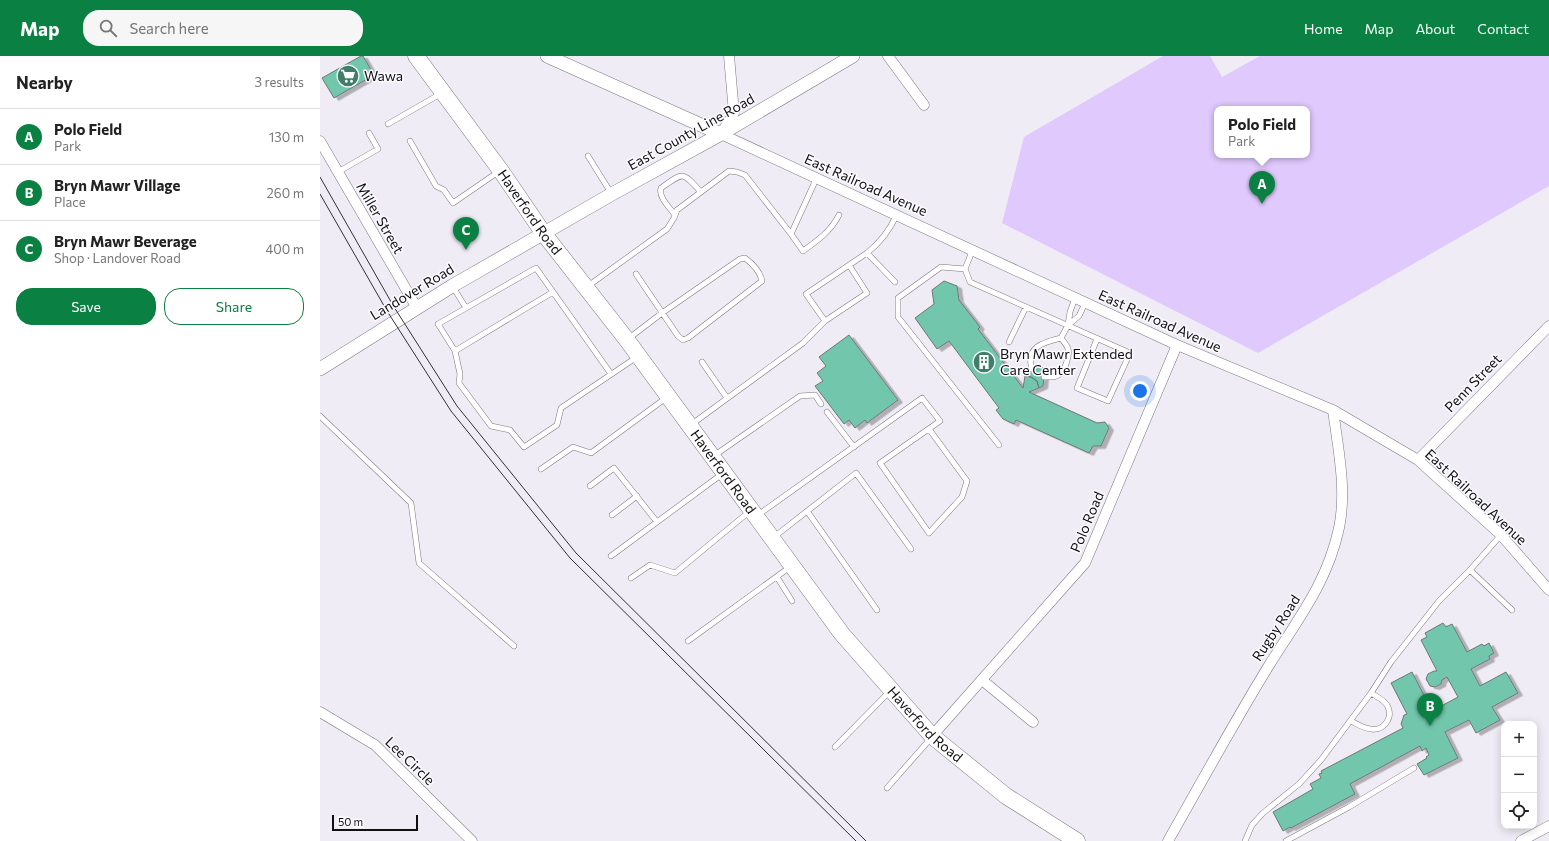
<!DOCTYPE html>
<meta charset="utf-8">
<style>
body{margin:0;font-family:Commissioner,sans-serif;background:#f6f6f6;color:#222}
.controls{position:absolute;right:12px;bottom:12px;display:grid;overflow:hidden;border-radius:8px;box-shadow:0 2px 10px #0003}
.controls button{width:36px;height:36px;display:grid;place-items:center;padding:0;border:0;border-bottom:1px solid #e0e0e0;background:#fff;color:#222;font:20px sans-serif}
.scale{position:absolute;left:12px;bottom:10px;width:86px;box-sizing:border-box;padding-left:4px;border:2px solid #100f12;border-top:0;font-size:11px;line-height:14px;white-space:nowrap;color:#100f12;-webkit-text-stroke:3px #fcfbff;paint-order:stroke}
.you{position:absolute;left:820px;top:335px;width:14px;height:14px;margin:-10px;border:3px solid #fff;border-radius:50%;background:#1a73e8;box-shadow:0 0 0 6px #1a73e833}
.badge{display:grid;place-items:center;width:26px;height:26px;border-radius:50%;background:#0b8043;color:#fff;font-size:13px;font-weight:700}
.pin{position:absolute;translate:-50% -33px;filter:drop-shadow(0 1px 2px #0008)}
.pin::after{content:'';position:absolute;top:21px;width:14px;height:12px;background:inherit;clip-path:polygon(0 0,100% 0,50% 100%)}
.popup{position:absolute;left:894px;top:50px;width:96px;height:52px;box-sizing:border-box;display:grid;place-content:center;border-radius:8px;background:#fff;filter:drop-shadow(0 1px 3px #0005);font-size:13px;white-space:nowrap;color:#767676}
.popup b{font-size:15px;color:#222}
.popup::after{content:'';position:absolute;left:50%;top:100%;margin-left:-8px;border:8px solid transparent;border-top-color:#fff}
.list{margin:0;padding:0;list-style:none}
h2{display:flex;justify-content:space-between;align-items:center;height:52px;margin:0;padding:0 16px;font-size:17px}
h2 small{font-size:13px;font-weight:400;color:#767676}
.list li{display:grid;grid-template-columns:26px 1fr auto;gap:12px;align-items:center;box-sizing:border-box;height:56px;padding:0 16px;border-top:1px solid #e0e0e0}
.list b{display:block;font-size:15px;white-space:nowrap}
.list p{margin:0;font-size:13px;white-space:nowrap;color:#767676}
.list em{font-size:13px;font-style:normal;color:#767676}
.actions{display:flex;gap:8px;padding:12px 16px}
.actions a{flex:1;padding:9px 0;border:1px solid #0b8043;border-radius:16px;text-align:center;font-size:14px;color:#0b8043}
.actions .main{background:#0b8043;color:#fff}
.icon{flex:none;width:22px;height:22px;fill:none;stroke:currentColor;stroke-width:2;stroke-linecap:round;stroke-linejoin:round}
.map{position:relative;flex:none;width:1229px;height:785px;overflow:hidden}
header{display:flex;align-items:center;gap:24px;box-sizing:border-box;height:56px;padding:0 20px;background:#0b8043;color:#fff}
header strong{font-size:19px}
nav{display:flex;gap:22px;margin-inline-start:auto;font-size:14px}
.search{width:280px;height:36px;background:#f6f6f6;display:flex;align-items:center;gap:10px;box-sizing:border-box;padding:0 14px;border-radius:16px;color:#767676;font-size:15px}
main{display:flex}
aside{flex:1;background:#fff}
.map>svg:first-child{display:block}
.green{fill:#e0c9fd;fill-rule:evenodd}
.building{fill:#71c6ab;stroke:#6d7874;filter:url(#shadow)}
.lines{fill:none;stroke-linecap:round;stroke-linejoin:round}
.service-casing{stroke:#7b7780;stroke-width:6}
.minor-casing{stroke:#7b7780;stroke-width:11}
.tertiary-casing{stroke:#7b7780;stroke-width:14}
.primary-casing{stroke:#7b7780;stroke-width:17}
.service{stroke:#fff;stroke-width:5}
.minor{stroke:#fff;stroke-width:10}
.tertiary{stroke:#fff;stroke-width:13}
.primary{stroke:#fff;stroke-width:16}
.tram{stroke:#323034;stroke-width:1}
.labels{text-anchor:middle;stroke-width:3;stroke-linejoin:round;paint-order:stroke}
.poi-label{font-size:14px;fill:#100f12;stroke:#fcfbff;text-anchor:start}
.street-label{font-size:14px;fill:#100f12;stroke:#fcfbff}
</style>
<header>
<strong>Map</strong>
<div class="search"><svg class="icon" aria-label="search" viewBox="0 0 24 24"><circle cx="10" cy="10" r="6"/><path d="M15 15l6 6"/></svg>Search here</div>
<nav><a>Home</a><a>Map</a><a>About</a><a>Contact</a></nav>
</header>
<main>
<aside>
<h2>Nearby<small>3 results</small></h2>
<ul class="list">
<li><span class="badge">A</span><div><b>Polo Field</b><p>Park</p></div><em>130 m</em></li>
<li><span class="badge">B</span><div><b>Bryn Mawr Village</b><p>Place</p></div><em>260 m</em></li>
<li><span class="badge">C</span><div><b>Bryn Mawr Beverage</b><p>Shop · Landover Road</p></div><em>400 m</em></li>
</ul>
<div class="actions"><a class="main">Save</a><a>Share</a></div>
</aside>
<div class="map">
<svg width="1229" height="785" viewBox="0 0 1229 785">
<defs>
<filter id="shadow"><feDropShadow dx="4.5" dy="2.5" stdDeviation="0" flood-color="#0004"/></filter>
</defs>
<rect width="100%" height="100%" fill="#f0ecf6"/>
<path class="green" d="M843,0H890L902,21L940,0H1229V130L938,297L682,167L704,81ZM897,53H987V99H897Z"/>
<path class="building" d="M41,0H43L54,19L14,42L2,22Z
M624,225L637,230L639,244L660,271L658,273L703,332L705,320L711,321L717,325L719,332L709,336L777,367L785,366L789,372L781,390H773L769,397L696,364L694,368L683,363L676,354L679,352L629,285L617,293L595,262L614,248L612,234Z
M529,279L578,344L547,367L545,364L535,372L529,364L524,368L495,330L503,325L497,317L506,310L499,301Z
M720,310L725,313L723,330L719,332L717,325L711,321L705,320V315Z
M1123,567L1126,571L1132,568L1147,596L1162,588L1164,590L1169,587L1174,597L1169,600L1170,603L1151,613L1160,630L1186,616L1198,637L1172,651L1180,664L1156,677L1149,664L1125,676L1138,702L1104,719L1097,708L1107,702L1106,701L1109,699L1106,692L1102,695L1100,690L1030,728L1035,738L971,772L970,771L963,775L953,756L993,733L990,728L1001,722L999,718L1002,717L1001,715L1083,672L1081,668L1084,659L1087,658L1071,627L1092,616L1112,655L1138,641L1127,621L1122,624L1121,628L1115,631L1110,630L1106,623L1108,618L1114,615H1117L1101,584L1107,581L1105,577Z"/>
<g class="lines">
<g class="service-casing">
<path id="service" d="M68,68L122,37
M90,85L116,130L124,134L133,147L178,116
M268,100L291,137
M18,116L58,93L49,77
M355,159C350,152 338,141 341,132C364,116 362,115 381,136
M471,178L483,195C498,184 511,175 519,159
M653,193L645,213L650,226L810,297L788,345L757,332L777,283
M529,209L547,237L505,265L486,238L547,197
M645,213L621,211L578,242V261L679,389
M575,226L547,197C561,186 570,174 577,158
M268,230L347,173L354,162L357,154L409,115L417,116L425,119L471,178L493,130L496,122
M133,231L146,252
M748,269L759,260L765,247
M308,283L342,257L420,203L425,202C433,208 440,215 442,225L368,282L363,284L358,280L316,218
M689,286L706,251
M135,295L118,268L216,212L233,236
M382,306L407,342
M712,313C705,291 724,286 741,282L748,269L750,256L755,242
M291,318L233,236L135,295L140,318L139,327L171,370L190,374L204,391L237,369L241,352L317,301
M724,321C730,321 736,322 740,318C745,314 750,299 748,293C747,289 743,285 741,282
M507,356L534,391
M0,360L91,447L99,507L194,590
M372,368L483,287L505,265
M395,399L480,340L495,339L501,348
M221,413L253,391L271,397L346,342
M270,430L294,412L337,466
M487,455L557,554
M292,459L317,440
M438,459L602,342L620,365L560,407L609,477L642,441L647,425L609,373
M454,481L536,417L591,493
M291,500L402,418
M1150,514L1192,554
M457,521L472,545
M311,522L330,509L355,517L430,455
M368,585L470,511
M1031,665C1037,668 1044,673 1051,673C1063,675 1073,663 1068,651C1065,644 1057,641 1051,637
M515,691L569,636
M567,732L612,681
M925,785L932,769L943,757L979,728L1001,704L1051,637L1071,606L1119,545L1150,514L1181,479
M966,785L1029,751L1094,712"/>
</g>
<g class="minor-casing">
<path id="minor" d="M409,0L414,57L401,78L857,289L1013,354L1098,404L1181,479L1229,534
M568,0L604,49
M0,85L97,252
M1098,404L1229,270
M662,624L713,666
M0,656L55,689L152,785
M612,680L765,507L857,289
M848,785C881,727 913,668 948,611C977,564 1007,528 1019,472C1027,434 1018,392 1013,354
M1201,785L1229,770"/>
</g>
<g class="tertiary-casing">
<path id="tertiary" d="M227,0L401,78
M0,313L132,230L292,138L401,78L533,0"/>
</g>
<g class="primary-casing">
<g id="primary">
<path id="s1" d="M96,0L181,115L224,178L307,284L522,578L612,680L686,740L757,785"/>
</g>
</g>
<use href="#service" class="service"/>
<use href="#minor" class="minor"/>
<use href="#tertiary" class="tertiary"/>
<use href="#primary" class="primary"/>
<path class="tram" d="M0,121L74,251L137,350L256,497L546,785
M0,138L67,255L131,355L250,502L536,785"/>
</g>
<defs>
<g id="supermarket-disc" transform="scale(1.15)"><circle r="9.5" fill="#407e6a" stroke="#fcfbff"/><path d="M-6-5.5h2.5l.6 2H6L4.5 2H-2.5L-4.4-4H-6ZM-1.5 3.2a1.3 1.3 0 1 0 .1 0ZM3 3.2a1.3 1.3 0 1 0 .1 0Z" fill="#fff"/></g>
<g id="building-disc" transform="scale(1.15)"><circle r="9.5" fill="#407e6a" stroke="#fcfbff"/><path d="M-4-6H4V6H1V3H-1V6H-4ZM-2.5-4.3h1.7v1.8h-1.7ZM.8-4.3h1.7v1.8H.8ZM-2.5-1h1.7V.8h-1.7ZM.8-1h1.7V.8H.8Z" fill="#fff"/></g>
</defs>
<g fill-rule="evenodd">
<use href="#supermarket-disc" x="28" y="20"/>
<use href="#building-disc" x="664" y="306"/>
</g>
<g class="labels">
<g class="poi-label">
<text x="44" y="25">Wawa</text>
<text x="680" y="303">Bryn Mawr Extended<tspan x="680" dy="16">Care Center</tspan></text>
</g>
<g class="street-label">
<text transform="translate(371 76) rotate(-29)" y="5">East County Line Road</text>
<text transform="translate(546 129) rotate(24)" y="5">East Railroad Avenue</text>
<text dy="5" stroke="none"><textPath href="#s1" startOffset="193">Haverford Road</textPath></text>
<text transform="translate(60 162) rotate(60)" y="5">Miller Street</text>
<text transform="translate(92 236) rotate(-31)" y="5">Landover Road</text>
<text transform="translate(840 265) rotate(24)" y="5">East Railroad Avenue</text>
<text transform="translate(1153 327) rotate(-46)" y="5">Penn Street</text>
<text dy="5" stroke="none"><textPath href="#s1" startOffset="517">Haverford Road</textPath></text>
<text transform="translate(1156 441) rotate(43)" y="5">East Railroad Avenue</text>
<text transform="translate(767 466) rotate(-67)" y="5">Polo Road</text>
<text transform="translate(956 572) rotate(-57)" y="5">Rugby Road</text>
<text dy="5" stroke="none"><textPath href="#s1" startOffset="841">Haverford Road</textPath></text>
<text transform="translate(90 705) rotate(44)" y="5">Lee Circle</text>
</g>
</g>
</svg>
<div class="controls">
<button>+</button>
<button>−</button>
<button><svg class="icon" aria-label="locate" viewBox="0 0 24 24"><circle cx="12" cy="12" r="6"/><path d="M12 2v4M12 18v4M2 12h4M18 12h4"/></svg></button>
</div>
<div class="scale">50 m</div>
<div class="you"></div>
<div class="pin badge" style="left:942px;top:148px">A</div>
<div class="popup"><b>Polo Field</b>Park</div>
<div class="pin badge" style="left:1110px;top:670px">B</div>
<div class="pin badge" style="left:146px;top:194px">C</div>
</div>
</main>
